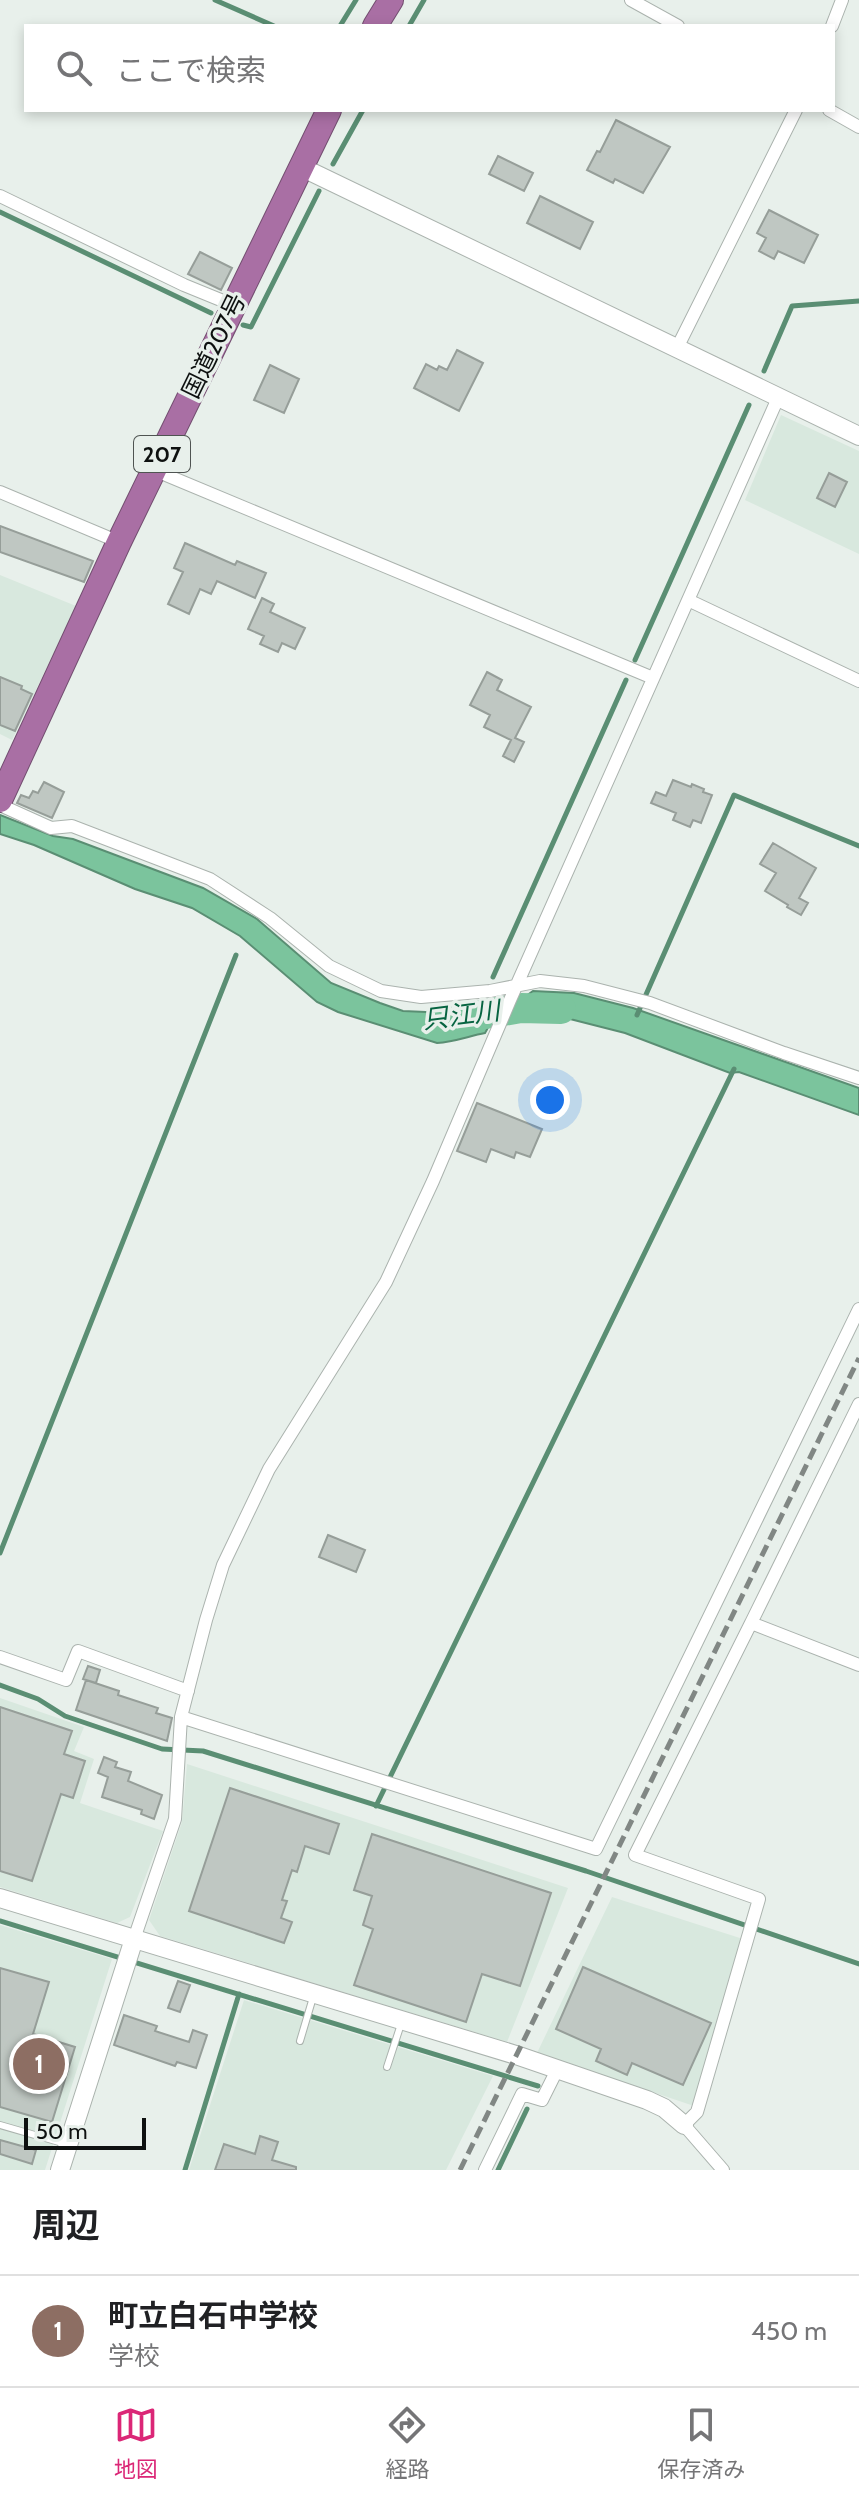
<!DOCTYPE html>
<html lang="ja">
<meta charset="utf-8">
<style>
body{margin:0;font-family:Cabin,"Noto Sans JP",sans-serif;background:#f2f2f2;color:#202124}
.scale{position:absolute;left:24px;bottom:20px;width:122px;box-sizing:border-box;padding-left:8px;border:4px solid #0e1110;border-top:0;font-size:22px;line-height:28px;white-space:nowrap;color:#0e1110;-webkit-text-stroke:6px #e8f0eb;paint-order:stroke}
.you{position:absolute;left:550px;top:1100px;width:28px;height:28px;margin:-20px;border:6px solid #fff;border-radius:50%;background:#1a73e8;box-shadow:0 0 0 12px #1a73e833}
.badge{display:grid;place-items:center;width:52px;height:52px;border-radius:50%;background:#db2777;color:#fff;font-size:26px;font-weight:700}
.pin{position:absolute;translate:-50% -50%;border:4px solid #fff;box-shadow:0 2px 8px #0006}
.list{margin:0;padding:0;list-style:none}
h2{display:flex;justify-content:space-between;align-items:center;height:104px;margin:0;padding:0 32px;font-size:34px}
h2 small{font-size:26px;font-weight:400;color:#757577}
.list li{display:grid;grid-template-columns:52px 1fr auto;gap:24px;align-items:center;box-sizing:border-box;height:112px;padding:0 32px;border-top:2px solid #e0e0e0}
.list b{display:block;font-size:30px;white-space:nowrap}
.list p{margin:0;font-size:26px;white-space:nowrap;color:#757577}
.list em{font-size:26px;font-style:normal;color:#757577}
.icon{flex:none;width:44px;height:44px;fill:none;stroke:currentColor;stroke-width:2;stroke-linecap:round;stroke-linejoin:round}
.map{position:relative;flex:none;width:859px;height:2170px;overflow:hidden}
.search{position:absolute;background:#fff;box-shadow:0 4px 12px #0003;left:24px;right:24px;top:24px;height:88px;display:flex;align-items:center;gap:20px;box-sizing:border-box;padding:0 28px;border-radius:0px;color:#757577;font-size:30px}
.sheet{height:216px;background:#fff}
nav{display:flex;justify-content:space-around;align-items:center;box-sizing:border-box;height:112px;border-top:2px solid #e0e0e0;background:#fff;font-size:22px;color:#757577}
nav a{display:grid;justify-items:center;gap:4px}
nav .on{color:#db2777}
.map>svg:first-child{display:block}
.built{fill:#d8e8de}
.water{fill:#7bc49d;stroke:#5a8e73;stroke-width:2}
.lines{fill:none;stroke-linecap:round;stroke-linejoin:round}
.stream{stroke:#5a8e73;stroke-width:5}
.river{stroke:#7bc49d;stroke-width:30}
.building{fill:#bfc7c2;stroke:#969e99;stroke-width:2}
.lane-casing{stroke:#abb3ae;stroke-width:8}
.street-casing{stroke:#abb3ae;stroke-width:14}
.secondary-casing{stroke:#abb3ae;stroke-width:20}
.highway-casing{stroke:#734e70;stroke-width:26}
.lane{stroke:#fff;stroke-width:6}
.street{stroke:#fff;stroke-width:12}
.secondary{stroke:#fff;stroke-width:18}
.highway{stroke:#a96fa4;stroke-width:24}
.rail{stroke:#818784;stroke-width:5;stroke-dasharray:12 6;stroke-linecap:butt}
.labels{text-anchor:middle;stroke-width:7;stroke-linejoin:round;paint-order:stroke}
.shield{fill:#e8f0eb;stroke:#4f5452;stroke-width:2}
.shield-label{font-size:22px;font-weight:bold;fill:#0e1110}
.street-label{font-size:24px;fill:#0e1110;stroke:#e8f0eb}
.water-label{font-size:26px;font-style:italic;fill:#076441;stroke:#e8f0eb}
</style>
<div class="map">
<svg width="859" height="2170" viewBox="0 0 859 2170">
<rect width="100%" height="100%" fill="#e8f0eb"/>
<path class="built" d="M781,415L859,451V554L745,500Z
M0,575L76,606L12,740L0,734Z
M0,1698L84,1727L74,1751L94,1759L80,1803L163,1831L130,1917L117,1923L0,1887Z
M187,1764L568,1888L507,2042L160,1936L149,1920L182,1822Z
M612,1897L743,1939L694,2106L537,2053Z
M0,1925L112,1959L45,2170H0Z
M244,2000L493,2076L446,2170H189Z"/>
<path class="water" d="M0,815L53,836L73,839L203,888L257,919L331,983L380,1003L403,1011L426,1012L484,1002C491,1013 492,1022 485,1033C469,1036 454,1042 437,1043L338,1012L317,1002L240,936L192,908L135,889L34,845L0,834Z
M533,991L574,993L633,1008L859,1088V1115L739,1072L730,1073L625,1033L570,1019L525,1016L519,1001Z"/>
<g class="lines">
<path class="stream" d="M215,0L274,26
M340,26L356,0
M409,26L424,0
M333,164L363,110
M0,212L211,313
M243,325L251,327L319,191
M764,371L792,306L859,301
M635,660L749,405
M493,977L626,680
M637,1015L734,795L859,846
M0,1553L236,955
M0,1685L38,1699L65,1716L162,1749L203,1751L586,1871L859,1964
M376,1806L734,1069
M0,1921L538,2086
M185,2170L239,1994
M498,2170L527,2109"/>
<path class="river" d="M450,1020L521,1008L561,1009"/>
</g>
<path class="building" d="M616,120L670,147L643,193L615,179L613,183L587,170L597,151L600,152Z
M498,156L533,173L524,191L489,174Z
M540,196L593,222L580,249L527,223Z
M769,210L818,235L804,263L778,251L774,259L759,251L766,238L757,233Z
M200,252L232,268L221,290L188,274Z
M457,350L483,363L459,411L414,388L426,364L437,370L439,366L447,370Z
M270,365L299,379L284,413L254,400Z
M829,473L847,482L835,507L817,498Z
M0,526L93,561L84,582L0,552Z
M185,543L235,565L237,561L266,573L255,598L217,581L211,594L200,589L189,614L168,604L183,572L174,568Z
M262,598L274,604L270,612L305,628L295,649L282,643L278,652L260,644L264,636L248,629Z
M487,672L502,680L497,690L531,707L515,738L524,742L514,762L503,756L511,740L484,727L490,715L470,705Z
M0,677L22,686L21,689L32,694L15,731L0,725Z
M673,780L691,787L692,784L704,789L703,792L712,795L701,823L693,820L690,827L673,820L676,813L651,803L656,792L666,796Z
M44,782L64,792L52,818L17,803L21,795L29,798L33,791L38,793Z
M773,843L816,868L799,898L808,903L801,915L787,907L788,905L765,891L776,873L760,864Z
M477,1103L542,1129L530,1157L516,1152L514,1158L491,1149L486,1162L457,1151Z
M328,1535L365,1550L356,1572L319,1557Z
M88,1666L100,1670L96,1683L83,1679Z
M86,1680L119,1691L118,1695L158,1708L156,1713L172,1718L167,1741L76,1710Z
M0,1707L72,1731L64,1754L85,1761L73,1798L61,1794L32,1881L0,1871Z
M104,1757L117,1762L115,1767L131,1772L128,1781L162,1795L154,1819L141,1814L142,1810L102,1797L108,1777L98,1773Z
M230,1788L339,1824L329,1854L305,1846L297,1872L292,1870L282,1900L287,1901L281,1918L292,1922L284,1943L189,1911Z
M372,1834L551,1893L520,1986L482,1974L466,2022L354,1985L373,1929L363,1925L372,1896L354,1890Z
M583,1967L711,2023L683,2085L632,2063L627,2075L596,2061L601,2049L556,2029Z
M0,1968L49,1982L33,2034L75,2047L52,2122L0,2107Z
M178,1981L190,1985L180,2012L168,2008Z
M124,2015L157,2026L155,2031L189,2042L193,2030L207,2035L196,2068L177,2062L175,2066L114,2045Z
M260,2136L278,2142L272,2160L296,2167V2170H215L224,2144L255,2154Z
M0,2140L36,2150L32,2164L0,2154Z"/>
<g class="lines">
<g class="lane-casing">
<path id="lane" d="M300,2041L314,1994
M387,2067L402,2021
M0,2125L66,2144"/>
</g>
<g class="street-casing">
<path id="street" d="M631,0L678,26
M832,26L842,0
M829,110L859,127
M0,196L184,285L233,305
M677,348L796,110
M154,470L653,678
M0,492L119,542
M688,600L859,681
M0,805L51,828L72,826L210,879L270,918L329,966L381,991L421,997L490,991L540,981L584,986L650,1003L784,1053L859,1078
M751,1623L859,1404
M0,1657L66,1680L78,1651L188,1691
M181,1717L596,1849L859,1309
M134,1939L175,1819L181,1717L206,1620L223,1565L269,1469L386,1282L433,1181L510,1000L778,398
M485,2170L522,2094L542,2100L557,2070
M723,2170L684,2125L697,2112L759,1899L635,1855L751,1623L859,1665"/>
</g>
<g class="secondary-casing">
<path id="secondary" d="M301,167L859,436
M0,1898L516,2055L647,2100L664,2108L684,2125
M60,2170L134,1939"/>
</g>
<g class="highway-casing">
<path id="highway" d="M375,26L391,0
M0,800L119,542L329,110"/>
</g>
<use href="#lane" class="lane"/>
<use href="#street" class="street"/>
<use href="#secondary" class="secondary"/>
<use href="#highway" class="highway"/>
<path class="rail" d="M460,2170L859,1358"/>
</g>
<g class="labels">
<rect class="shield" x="134" y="436" width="56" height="36" rx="6"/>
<g class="shield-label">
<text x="162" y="462">207</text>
</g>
<g class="street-label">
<text transform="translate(214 346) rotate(-64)" y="8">国道207号</text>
</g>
<g class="water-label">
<text transform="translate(461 1015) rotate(-7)" y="9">只江川</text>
</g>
</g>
</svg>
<div class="scale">50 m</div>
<div class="you"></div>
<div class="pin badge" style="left:39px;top:2064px;background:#8d6e63">1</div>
<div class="search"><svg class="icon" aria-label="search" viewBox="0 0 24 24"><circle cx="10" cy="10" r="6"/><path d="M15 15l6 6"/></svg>ここで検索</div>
</div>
<section class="sheet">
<h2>周辺<small></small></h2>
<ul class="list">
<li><span class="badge" style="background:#8d6e63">1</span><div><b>町立白石中学校</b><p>学校</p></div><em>450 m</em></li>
</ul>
</section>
<nav>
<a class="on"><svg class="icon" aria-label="map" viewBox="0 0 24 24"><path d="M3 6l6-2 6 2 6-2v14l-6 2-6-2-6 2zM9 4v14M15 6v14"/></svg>地図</a>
<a><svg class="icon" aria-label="directions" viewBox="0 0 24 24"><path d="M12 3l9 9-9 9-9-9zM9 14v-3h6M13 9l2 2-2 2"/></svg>経路</a>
<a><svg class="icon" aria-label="saved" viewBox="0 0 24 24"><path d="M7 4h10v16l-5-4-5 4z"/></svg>保存済み</a>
</nav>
